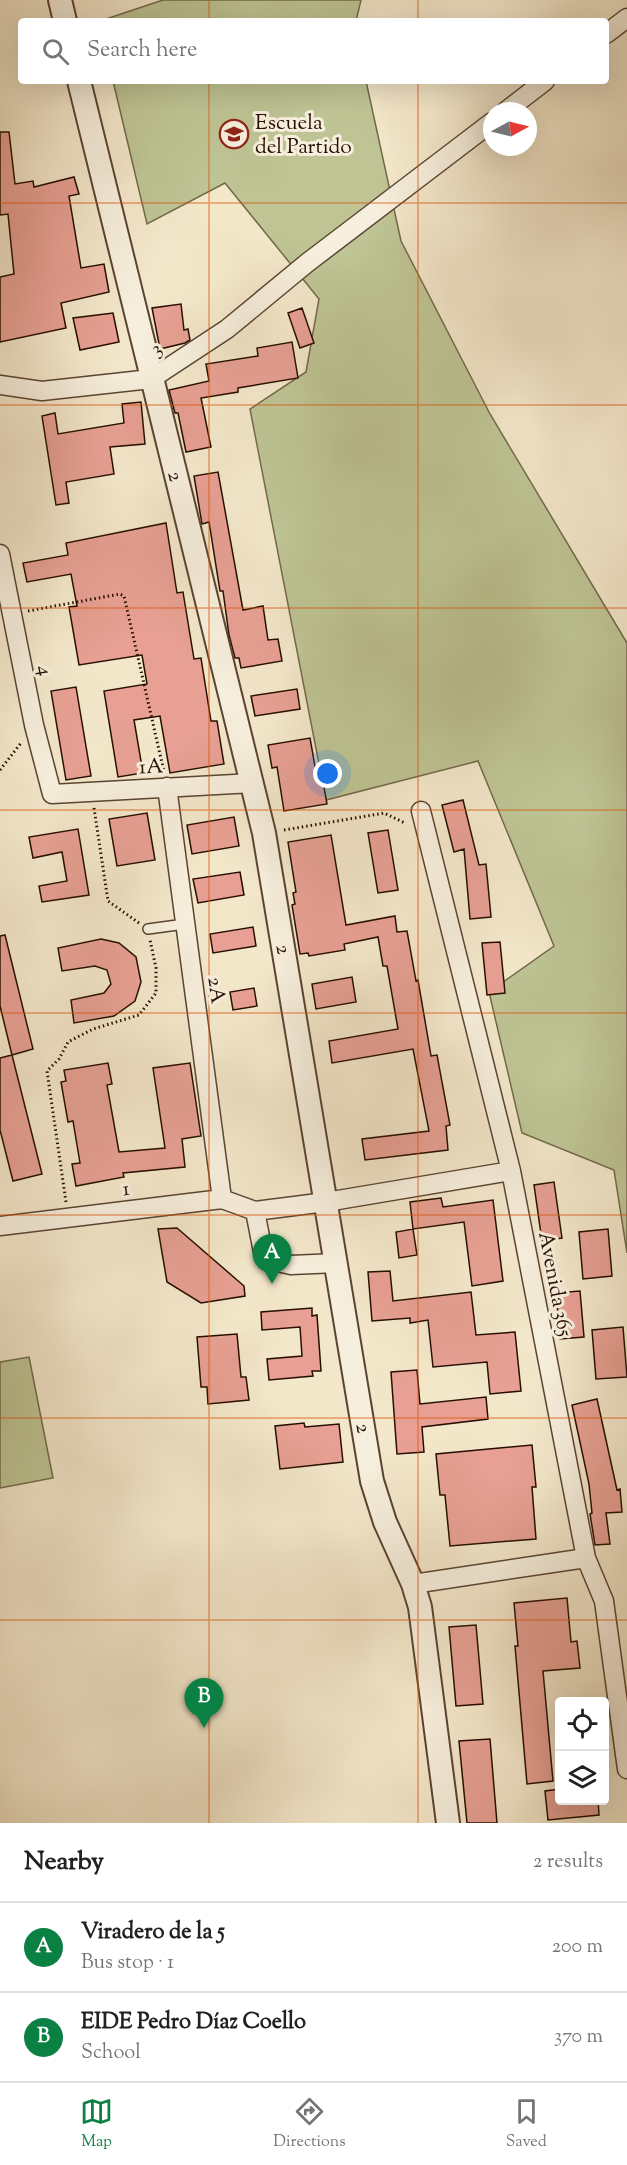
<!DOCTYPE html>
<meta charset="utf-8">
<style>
body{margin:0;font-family:"Sorts Mill Goudy",serif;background:#f2f2f2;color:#202124}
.controls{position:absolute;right:18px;bottom:18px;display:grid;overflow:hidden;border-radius:6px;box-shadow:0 6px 24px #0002}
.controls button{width:54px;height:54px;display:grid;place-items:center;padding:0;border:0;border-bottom:2px solid #e0e0e0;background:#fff;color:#202124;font:30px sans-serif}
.compass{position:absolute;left:483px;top:102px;width:54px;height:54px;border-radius:50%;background:#fff;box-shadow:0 6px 24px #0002;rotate:83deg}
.you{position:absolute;left:328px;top:774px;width:21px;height:21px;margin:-15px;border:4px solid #fff;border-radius:50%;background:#1a73e8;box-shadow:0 0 0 9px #1a73e833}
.badge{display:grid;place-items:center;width:39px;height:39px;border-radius:50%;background:#0b8043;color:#fff;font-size:20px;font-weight:700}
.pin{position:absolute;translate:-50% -50px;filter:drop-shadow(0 2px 3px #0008)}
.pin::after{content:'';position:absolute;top:32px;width:21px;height:18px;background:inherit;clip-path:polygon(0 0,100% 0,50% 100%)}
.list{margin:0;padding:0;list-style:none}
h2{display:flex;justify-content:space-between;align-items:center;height:78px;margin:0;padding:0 24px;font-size:26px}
h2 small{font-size:20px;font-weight:400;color:#757577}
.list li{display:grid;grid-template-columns:39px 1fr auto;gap:18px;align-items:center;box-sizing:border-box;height:90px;padding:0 24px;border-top:2px solid #e0e0e0}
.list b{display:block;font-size:22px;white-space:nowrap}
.list p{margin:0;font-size:20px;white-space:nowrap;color:#757577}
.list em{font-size:20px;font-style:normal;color:#757577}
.icon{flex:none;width:33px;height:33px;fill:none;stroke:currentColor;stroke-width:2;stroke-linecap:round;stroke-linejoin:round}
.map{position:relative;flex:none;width:627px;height:1823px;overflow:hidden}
.search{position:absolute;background:#fff;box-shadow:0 6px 24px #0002;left:18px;right:18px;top:18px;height:66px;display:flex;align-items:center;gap:15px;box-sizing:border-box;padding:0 21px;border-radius:6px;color:#757577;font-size:22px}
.sheet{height:258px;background:#fff}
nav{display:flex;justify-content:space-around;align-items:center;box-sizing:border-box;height:84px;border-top:2px solid #e0e0e0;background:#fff;font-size:16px;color:#757577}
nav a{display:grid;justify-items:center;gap:3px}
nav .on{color:#0b8043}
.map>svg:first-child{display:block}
.green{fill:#bec494;stroke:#72694a;stroke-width:1.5}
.building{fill:#e7a093;stroke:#270e00;stroke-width:1.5}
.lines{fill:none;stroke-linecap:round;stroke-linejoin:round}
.service-casing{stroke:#5a4432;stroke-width:12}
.minor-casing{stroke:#5a4432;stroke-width:21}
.tertiary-casing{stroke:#5a4432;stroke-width:26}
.path{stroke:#270e00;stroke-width:3;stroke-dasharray:1.5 3;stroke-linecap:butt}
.service{stroke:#f7efdd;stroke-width:9}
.minor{stroke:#f7efdd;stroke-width:18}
.tertiary{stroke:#f7efdd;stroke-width:22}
.grid{fill:none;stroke:#de550b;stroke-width:1.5;stroke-opacity:0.55}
.labels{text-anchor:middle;stroke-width:6;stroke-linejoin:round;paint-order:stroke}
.poi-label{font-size:21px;fill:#270e00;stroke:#f7efdd;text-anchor:start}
.street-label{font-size:21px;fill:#270e00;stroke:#f7efdd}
</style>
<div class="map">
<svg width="627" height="1823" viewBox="0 0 627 1823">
<rect width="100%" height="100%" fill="#f3e7ca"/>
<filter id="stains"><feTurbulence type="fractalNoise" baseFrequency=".00333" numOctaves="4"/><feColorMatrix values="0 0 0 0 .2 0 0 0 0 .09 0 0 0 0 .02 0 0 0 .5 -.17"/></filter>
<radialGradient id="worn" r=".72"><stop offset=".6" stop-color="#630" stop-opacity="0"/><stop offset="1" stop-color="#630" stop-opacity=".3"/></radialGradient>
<path class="green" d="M163,0H361L356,21H100Z
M113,81H366L401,241L490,414L627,643V1253L614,1170L522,1133L489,992L554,946L478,761L326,800L250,409L306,372L319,299L225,183L147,224Z
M29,1357L53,1478L0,1488V1362Z"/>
<path class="building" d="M0,132H9L15,184L33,181L34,187L74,177L79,194L69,196L81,268L104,264L109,292L61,303L66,328L0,342V277L14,274L8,214L0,215Z
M181,304L184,330L188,329L190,340L185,343L160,349L152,308Z
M302,308L314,343L300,348L288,313Z
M113,313L119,342L80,350L73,318Z
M292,342L298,378L238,388V392L201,398L211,447L186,452L178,413H175L169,390L209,381L206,364L258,356L257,348Z
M141,402L145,444L110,447L114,474L66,482L69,503L56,505L42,416L55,413L58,434L124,423L122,404Z
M218,472L243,610L263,606L268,640L278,639L282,661L241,668L239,658H235L229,635L223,591H220L209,522L202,524L194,476Z
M166,523L177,593L183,592L194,659L201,658L211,721H217L224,764L170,773L160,716L134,720L143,773L118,777L104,691L147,684L142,655L79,665L69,607L77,606L71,574L27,582L23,563L68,555L66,543Z
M76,687L91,776L66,780L51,691Z
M297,689L300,709L255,716L251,696Z
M310,738L318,783L323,782L327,804L284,811L277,767L272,768L268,745Z
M463,800L479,865L486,864L491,917L470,919L464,849L454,852L442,805Z
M147,813L155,860L117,866L109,819Z
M234,817L239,846L192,854L187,825Z
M78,829L89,895L42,902L39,886L67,881L62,852L33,858L29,837Z
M388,830L398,890L378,893L368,833Z
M331,835L346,925L395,916L397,932L407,931L416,981L418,980L431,1056L437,1055L450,1125L446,1126L448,1150L365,1160L362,1139L429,1131L413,1049L332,1063L329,1041L398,1029L387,966H383L378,937L344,944L345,950L309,956L308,953L300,954L292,905L295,904L293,893L296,892L288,842Z
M240,872L244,895L198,903L193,879Z
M253,927L256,946L213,953L210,934Z
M5,935L33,1049L12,1055L0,1006V936Z
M101,939L119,943L136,957L141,982L135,1001L114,1016L74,1023L71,1000L104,993L111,984L107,970L95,966L62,971L58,948Z
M500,942L505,993L487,995L482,943Z
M352,977L356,1002L316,1009L312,984Z
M254,988L257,1006L233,1010L230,992Z
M12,1055L42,1174L13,1181L0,1130V1058Z
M108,1063L112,1084L107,1085L119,1152L165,1148L153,1068L190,1063L201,1136L182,1139L185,1167L123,1173L124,1177L76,1186L72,1164L80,1163L73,1121L68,1122L61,1082L66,1081L64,1070Z
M554,1182L562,1238L542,1241L534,1185Z
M441,1198L443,1207L493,1200L503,1281L472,1286L464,1222L413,1229L410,1202Z
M177,1228L244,1286L245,1296L201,1303L167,1282L158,1229Z
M413,1229L417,1255L399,1258L396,1232Z
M608,1229L612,1276L583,1279L579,1232Z
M390,1271L393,1301L471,1292L476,1335L515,1332L521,1391L490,1394L487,1362L433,1367L428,1320L410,1323V1318L372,1321L368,1272Z
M580,1291L584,1337L560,1339L556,1293Z
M312,1308V1316L317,1315L321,1371H312L313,1376L269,1380L267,1359L302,1356L300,1327L262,1330L261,1312Z
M623,1327L627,1377L596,1379L592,1330Z
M237,1334L241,1377H246L249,1400L208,1404L207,1387H201L197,1337Z
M417,1370L420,1404L486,1397L488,1419L422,1427L424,1452L397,1454L391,1372Z
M597,1399L617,1490L620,1489L622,1512L606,1513L610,1544L595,1545L590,1514L592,1513L589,1484L572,1405Z
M304,1423L305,1427L339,1424L343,1462L280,1469L275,1426Z
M532,1445L536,1487H532L536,1539L450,1546L445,1495H440L436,1454Z
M567,1598L571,1642L577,1641L580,1668L543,1671L553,1781L527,1784L515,1646H518L514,1603Z
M476,1625L483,1704L456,1706L449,1627Z
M490,1739L497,1823H467L459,1741Z
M560,1789V1800H598L599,1815L548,1820L545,1791Z"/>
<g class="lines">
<g class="service-casing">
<path id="service" d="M148,929L185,924"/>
</g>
<g class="minor-casing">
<path id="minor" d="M606,34L627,18
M506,111L545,81
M0,385L42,391L151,379L227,329L307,263L492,122
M0,554L34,725L52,794L253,783
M167,787L222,1199
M421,811L511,1171L586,1558L604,1601L627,1769
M255,1211L263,1252L278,1262L291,1265L337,1263
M0,1226L222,1199L255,1211L326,1202L511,1171
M413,1584L586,1558"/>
</g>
<g class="tertiary-casing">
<path id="tertiary" d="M60,0L65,21
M79,81L264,833L372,1481L385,1522L413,1584L420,1607L448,1823"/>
</g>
<path class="path" d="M28,611L120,594L124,596L164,772
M0,770L21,743
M94,808L108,901L139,923
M284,830L384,813L405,823
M66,1202L47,1071L59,1059L68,1042L93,1029L139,1015L156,993V968L150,940"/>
<use href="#service" class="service"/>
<use href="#minor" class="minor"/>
<use href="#tertiary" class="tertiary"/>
</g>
<path class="grid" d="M209,0V21M418,0V21M209,81V1823M418,81V1823M0,203H627M0,405H627M0,608H627M0,810H627M0,1013H627M0,1215H627M0,1418H627M0,1620H627"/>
<defs>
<g id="university-ring" transform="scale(1.5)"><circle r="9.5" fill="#f7efdd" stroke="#8f2418" stroke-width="1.5"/><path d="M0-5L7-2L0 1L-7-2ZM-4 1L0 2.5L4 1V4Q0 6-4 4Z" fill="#8f2418"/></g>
</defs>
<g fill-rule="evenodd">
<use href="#university-ring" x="234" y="134"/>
</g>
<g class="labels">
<g class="poi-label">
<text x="255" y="129">Escuela<tspan x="255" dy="24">del Partido</tspan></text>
</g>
<g class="street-label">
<text transform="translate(156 348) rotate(-33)" y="7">3</text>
<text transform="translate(176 476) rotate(76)" y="7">2</text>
<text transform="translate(46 670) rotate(79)" y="7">4</text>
<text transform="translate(151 766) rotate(-3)" y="7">1A</text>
<text transform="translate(284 949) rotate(80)" y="7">2</text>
<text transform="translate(217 990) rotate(82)" y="7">2A</text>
<text transform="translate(126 1188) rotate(-7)" y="7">1</text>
<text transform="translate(556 1284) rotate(79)" y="7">Avenida 365</text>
<text transform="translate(364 1428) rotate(81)" y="7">2</text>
</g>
</g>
<rect width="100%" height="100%" filter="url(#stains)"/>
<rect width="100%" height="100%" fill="url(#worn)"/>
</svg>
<div class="controls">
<button><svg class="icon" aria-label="locate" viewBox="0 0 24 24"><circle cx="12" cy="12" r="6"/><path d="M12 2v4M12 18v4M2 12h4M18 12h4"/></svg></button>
<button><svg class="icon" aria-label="layers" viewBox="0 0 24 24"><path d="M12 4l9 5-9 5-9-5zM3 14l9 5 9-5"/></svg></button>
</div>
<svg class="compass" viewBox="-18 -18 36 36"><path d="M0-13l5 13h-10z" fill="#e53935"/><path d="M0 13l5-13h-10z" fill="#757577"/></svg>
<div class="you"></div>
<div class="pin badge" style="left:272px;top:1284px">A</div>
<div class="pin badge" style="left:204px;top:1728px">B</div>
<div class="search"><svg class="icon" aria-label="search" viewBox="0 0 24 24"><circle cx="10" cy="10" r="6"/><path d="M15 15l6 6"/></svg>Search here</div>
</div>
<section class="sheet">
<h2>Nearby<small>2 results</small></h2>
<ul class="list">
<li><span class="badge">A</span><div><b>Viradero de la 5</b><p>Bus stop · 1</p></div><em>200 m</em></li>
<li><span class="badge">B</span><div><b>EIDE Pedro Díaz Coello</b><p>School</p></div><em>370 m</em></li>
</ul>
</section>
<nav>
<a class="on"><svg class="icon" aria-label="map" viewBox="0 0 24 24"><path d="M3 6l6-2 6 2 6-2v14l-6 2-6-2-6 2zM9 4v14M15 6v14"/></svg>Map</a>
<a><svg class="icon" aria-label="directions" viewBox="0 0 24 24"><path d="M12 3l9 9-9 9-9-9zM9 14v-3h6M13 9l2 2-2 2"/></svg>Directions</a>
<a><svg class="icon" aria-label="saved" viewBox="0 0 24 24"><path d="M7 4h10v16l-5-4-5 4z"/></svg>Saved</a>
</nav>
